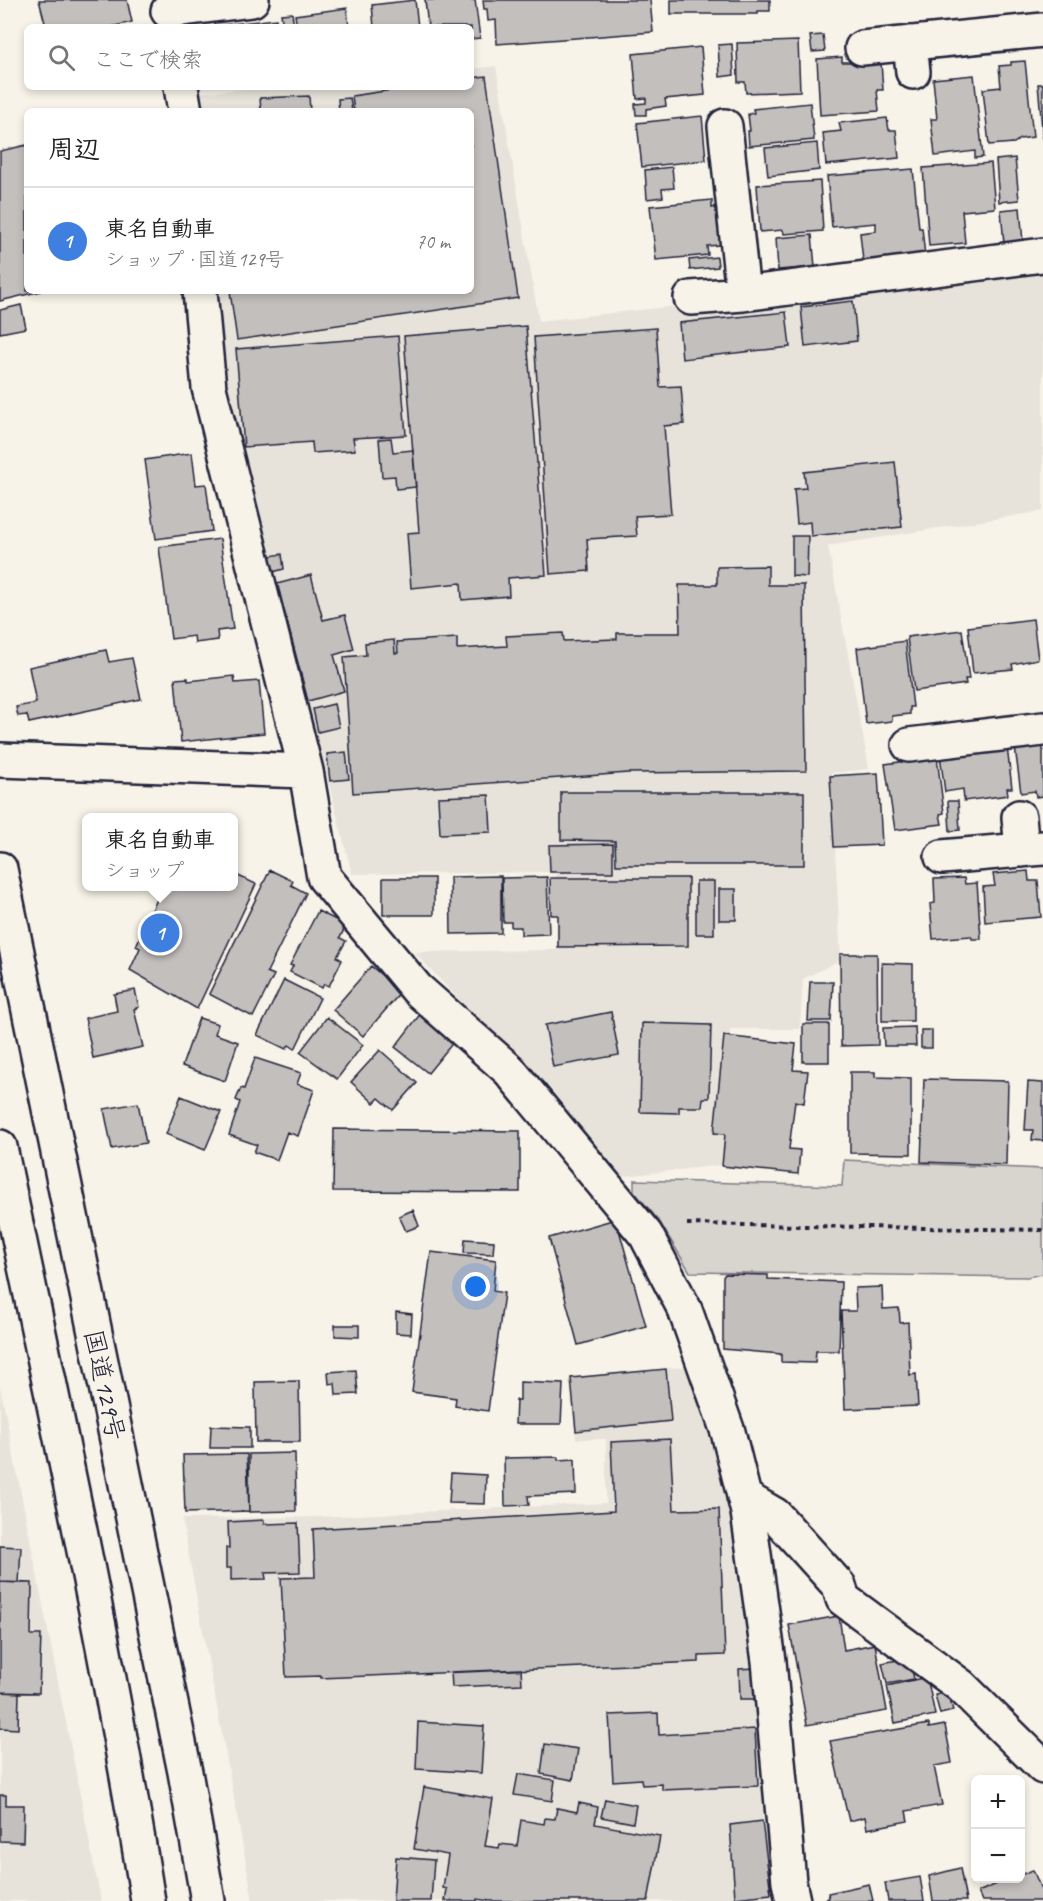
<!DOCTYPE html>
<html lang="ja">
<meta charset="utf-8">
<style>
body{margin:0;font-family:Caveat,"Klee One",sans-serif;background:#f6f6f6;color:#222}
.controls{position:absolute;right:18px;bottom:18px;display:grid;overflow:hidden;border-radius:9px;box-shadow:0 3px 9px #0003}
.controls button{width:54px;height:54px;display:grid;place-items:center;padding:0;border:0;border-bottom:2px solid #e0e0e0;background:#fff;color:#222;font:30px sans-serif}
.you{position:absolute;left:476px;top:1287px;width:21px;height:21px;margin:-15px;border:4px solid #fff;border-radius:50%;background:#1a73e8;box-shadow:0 0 0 9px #1a73e833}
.badge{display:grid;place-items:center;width:39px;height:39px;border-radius:50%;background:#d1495b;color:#fff;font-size:20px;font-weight:700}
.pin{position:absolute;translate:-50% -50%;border:3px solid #fff;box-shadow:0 2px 6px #0006}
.popup{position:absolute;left:82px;top:813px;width:156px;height:78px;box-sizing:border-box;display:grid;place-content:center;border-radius:9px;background:#fff;filter:drop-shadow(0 2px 4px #0005);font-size:20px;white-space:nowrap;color:#767676}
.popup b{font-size:22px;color:#222}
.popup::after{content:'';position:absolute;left:50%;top:100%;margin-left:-12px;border:12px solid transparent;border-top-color:#fff}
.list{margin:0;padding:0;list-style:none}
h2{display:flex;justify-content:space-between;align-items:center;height:78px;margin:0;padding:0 24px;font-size:26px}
h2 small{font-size:20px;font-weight:400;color:#767676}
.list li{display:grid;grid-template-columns:39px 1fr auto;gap:18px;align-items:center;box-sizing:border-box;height:108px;padding:0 24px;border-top:2px solid #e0e0e0}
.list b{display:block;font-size:22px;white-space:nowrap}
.list p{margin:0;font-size:20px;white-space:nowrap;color:#767676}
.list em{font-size:20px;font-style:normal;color:#767676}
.icon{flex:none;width:33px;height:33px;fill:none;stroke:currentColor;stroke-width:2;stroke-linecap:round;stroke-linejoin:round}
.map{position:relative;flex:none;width:1043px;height:1901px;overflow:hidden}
.search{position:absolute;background:#fff;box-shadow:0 3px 9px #0003;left:24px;top:24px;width:450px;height:66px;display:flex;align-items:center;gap:15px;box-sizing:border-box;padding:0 21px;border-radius:9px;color:#767676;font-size:22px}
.panel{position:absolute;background:#fff;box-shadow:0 3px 9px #0003;left:24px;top:108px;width:450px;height:186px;border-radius:9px}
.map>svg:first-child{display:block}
.built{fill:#e7e3db}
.green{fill:#d8d5cf;stroke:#7d7c85;stroke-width:1.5}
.building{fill:#c2bfbd;stroke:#22223b;stroke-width:1.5}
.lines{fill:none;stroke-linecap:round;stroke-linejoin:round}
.minor-casing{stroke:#22223b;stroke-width:38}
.highway-casing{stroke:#22223b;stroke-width:38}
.path{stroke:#22223b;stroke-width:4;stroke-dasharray:4.5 4.5;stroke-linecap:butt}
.minor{stroke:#f7f3e8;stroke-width:33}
.highway{stroke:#f7f3e8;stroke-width:33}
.labels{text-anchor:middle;stroke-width:4.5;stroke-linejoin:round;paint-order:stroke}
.street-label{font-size:26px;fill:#22223b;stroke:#f7f3e8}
</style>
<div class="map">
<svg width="1043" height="1901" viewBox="0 0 1043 1901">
<rect width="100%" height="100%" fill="#f7f3e8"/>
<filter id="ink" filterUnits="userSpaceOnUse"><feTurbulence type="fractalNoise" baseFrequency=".0167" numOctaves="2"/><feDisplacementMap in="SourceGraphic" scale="12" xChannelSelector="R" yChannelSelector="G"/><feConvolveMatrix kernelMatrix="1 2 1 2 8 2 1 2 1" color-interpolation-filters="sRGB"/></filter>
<g filter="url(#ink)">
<path class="built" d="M496,66L539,321L1043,266V511L828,546L869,769L831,773L841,960L803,979L800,1029H730L723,1165L616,1177L542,1088L414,952L557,950L556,872L352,874L229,398L218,291H471V111H199L197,93L269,87H471V69Z
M691,1366L734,1495L781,1901H253L182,1519L317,1517L606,1503V1439H576L569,1378Z
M0,1386L101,1901H0Z"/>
<path class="green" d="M844,1160L1043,1169V1274L1027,1277L690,1272L659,1221L634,1191V1180L842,1186Z"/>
<path class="building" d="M39,0H127L132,22L111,27H46Z
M415,0L418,27H374L372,5Z
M425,0H475L480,38L471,39V27H428Z
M483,0H650L653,32L497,44L496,20L488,21L487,9H484Z
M671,0H770V11H758V14H671Z
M347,8L349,27H297L295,15Z
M292,13L294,27H283L281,14Z
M276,19L277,27H215V26Z
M823,35L825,51L812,52L810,36Z
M798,41L800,91L746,93L745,82H738L737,43Z
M732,44L734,75L720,77L718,45Z
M701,47L705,95L665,99L666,106L646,109V115H636L635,104L646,103V98L637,99L633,54Z
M842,57V62H856V65L881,63L883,90H877L879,111L820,115L817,59Z
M1025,61L1033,137L1020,139L1014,143L989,145L983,89L1001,87L999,66L1011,65V62Z
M974,75L983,157L975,158V151L935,156L931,119H937L933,79Z
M486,76L518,298L237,340L230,291H471V111H354L352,96L412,87H471V78Z
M1038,84H1043V139Z
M309,96L310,111H261L260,98Z
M350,98L352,111H339L338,99Z
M810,103L814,140L749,146L748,131H750L748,114L754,113L753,109Z
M702,116L706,160L642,167L637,123Z
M887,118L889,130H896L899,158L826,165L823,133L841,131L839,123Z
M817,143L819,170L768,176L765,148Z
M27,145V291H41L0,301V151Z
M1015,158L1019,200L999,202L996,160Z
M991,163L995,208L962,211L965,243L929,246L923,168Z
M672,167L674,188L662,189L663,197L647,199L645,170Z
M913,169L919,228H922L925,256L863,261L860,233L876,231V223L832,227L827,176Z
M820,181L823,231L784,234L783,230L760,232L757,185Z
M712,200V208L716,207L720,245L707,246L708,255L656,260L650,206Z
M1020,208L1023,242L1004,244L1001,210Z
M812,235L815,267L778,270L776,238Z
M717,257L718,267L690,270L689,260Z
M853,301L857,341L805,347L801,307Z
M21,305L26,328L0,333V310Z
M786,312L790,347L682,359L679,323Z
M526,326L546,575L508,578L509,596L462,600L461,583L411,588L407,533L419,532L404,336Z
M656,328L660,387L681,386L684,424L664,426L671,514L635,516L637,536L587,539L589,571L550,574L534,337Z
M398,336L406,435L353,438L355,450L313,453L312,442L244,447L236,349Z
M391,438L393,452L413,450L416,487L396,489L395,476L382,477L379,439Z
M192,453L196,485L206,484L212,531L156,539L145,460Z
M895,462L902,527L811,536L810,522L797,524L794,489L806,488L804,472Z
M792,536H808L807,577L792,576Z
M220,539L233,629L217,631L218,640L195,643L194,636L171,639L159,547Z
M282,554L284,569L273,572L270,556Z
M768,566V585H804L806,771L628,773L353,793L344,657L366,655L365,643L394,640L395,653H398L397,642L457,638V649L507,646L506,636L563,633L564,641L617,639V633H680L679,585H717V567Z
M311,575L323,620L345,615L354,649L334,655L344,691L308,701L277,584Z
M1033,619L1038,659L1012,664L1013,669L973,673L968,627Z
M962,630L969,679H965L966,684L914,691L907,637Z
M905,641L913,707H910V714L892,716V721L866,724L857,648Z
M106,650L109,662L132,658L141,699L29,723L27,715L18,716L16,707L36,703L29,667Z
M234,676L235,683L259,681L264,733L181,742L175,679L188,678V681Z
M334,704L339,727L318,732L313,709Z
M1043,744V796L1036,797L1035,791L1021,793L1015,747Z
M1007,747L1012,788H1007L1008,795L964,801L963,789L945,792L940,755Z
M346,752L349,779L330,781L327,754Z
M937,757L944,813L940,814L942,824L895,830L885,764Z
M878,773L882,845L834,847L830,776Z
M561,792H804V865H616L615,841L561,840Z
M489,795L491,832L440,834L438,797Z
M948,801H958L960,830L950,831Z
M613,844V872H550L549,845Z
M270,870L293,881L291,885L306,893L267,972L274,975L253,1017L209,994Z
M1028,871L1029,881H1038L1041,917L985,922L983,887L995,886L993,874Z
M234,874L256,884L197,1009L130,970L140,948L136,946L163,886H234Z
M501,876V933L451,934L450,877Z
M547,877L549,934L521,935V927H511V922H503L502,878Z
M383,878H434V915H383Z
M550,878H688V946L558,947V915H551Z
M964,878L965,884L977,883L981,939H972L971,936L933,939L930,904L935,903L934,879Z
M696,881H714V934H696Z
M719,889H736V920H719Z
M318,911L346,925L340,938L346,941L337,957L342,960L329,986L324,984L322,988L290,972L293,966L290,965Z
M840,954H877L878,1045L841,1046Z
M882,963L913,964V1021H882Z
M371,966L401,992L363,1036L333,1010Z
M284,980L320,998L295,1049L289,1045L286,1049L257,1035Z
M810,982H833L831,1021H808Z
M135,990L139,1007L134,1009L143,1047L93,1058L85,1018L117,1011L114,994Z
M611,1012L619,1055L553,1067L545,1025Z
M421,1013L455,1040L428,1073L395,1047Z
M327,1017L363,1045L337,1079L300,1052Z
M199,1018L218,1024L215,1034L238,1042L225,1081L182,1066Z
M642,1023L711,1025L709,1098H703L702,1107H679V1113L640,1112Z
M803,1024H829V1062H803Z
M915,1027L916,1046H884L883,1028Z
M921,1030H932V1048H921Z
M724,1036L796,1044L793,1070L808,1071L804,1103L795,1101L789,1149L800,1150L798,1174L722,1166L725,1134L714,1133Z
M380,1050L417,1083L393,1110L379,1098L374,1103L351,1082Z
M255,1058L301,1073L297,1084L314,1090L298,1136L287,1132L277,1160L254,1152L257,1145L229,1135L240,1102L236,1100L241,1088L244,1089Z
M850,1072H875V1077L911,1078V1154L850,1153Z
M924,1079L1008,1081L1006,1165L921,1162Z
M1028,1082L1043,1083V1141L1032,1140L1033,1130H1025Z
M181,1096L221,1112L205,1150L166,1134Z
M138,1103L146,1143L112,1149L104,1109Z
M334,1129L520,1131V1192L333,1191Z
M413,1210L419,1226L406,1231L399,1216Z
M616,1219L646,1326L578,1345L549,1238Z
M465,1239L494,1241L493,1254L464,1253Z
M431,1252L496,1260L493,1291L504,1293L488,1411L455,1406L456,1398L412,1392Z
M725,1274L768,1275V1279L841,1282L839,1351H816L815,1363L781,1362V1354L723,1349V1277Z
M882,1287L883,1309L899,1308L900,1323L908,1322L910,1375L916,1374L918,1406L845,1409L841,1311H856L855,1288Z
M396,1312L412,1314L411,1334L396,1333Z
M335,1325H359V1337L335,1336Z
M666,1369L671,1421L576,1431L571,1378Z
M356,1370L358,1394L336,1395L335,1383L329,1384L328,1372Z
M299,1381L300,1442H256L255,1382Z
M520,1382L563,1384L561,1424H515L516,1400H520Z
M211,1426L250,1427V1448H210Z
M670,1439L674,1510L719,1509L725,1655L699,1656V1662L321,1678V1676L286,1677L281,1578L315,1577L313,1529L614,1511L611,1442Z
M295,1453L296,1511L249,1512V1454Z
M247,1454L249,1511L185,1513L183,1455Z
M558,1457V1460L575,1459L576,1494L528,1496L529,1505L505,1506L504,1458Z
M451,1473L486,1475L485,1504L449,1503Z
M264,1520V1524L298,1523L300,1572L265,1573L266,1579L231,1580V1568H226V1548H229L228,1522Z
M0,1546L21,1547L19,1583L0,1582Z
M0,1582L32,1583L31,1635H41L39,1693L0,1692Z
M839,1616L844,1650L875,1644L887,1711L807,1725L789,1625Z
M903,1659L904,1665L911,1664L914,1679L887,1684L882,1663Z
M754,1668L756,1699H740L739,1669Z
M521,1669L522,1684L452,1687L451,1672Z
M927,1677L935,1715L895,1723L887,1686Z
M0,1692L19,1693L18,1729L0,1728Z
M948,1692L953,1711L940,1714L935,1695Z
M658,1713L659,1735L755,1729L758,1786L662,1790V1784L642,1785L641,1779L613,1781L609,1715Z
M418,1722L484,1726L481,1773L416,1769Z
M929,1724V1728L945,1725L952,1763L934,1766L942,1805L906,1811L908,1821L867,1829L865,1817L849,1821L830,1741Z
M545,1744L578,1749L573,1780L541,1774Z
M518,1774L555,1780L552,1801L514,1795Z
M424,1787L493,1799L485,1846L499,1848L500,1844L517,1846L521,1820L544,1824L545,1818L555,1819L557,1808L577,1812L579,1803L598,1807L595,1824L660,1836L648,1901H490L477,1899V1901H445L447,1889L443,1888L448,1855L414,1849Z
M0,1795H6V1805H24L23,1842L0,1841Z
M605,1799L636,1805L633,1823L601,1817Z
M762,1821L771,1894L735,1898L730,1825Z
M396,1857L434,1860L431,1901H393Z
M960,1868L966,1901H933L929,1876Z
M1033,1870L1043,1894V1901H982L978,1892L1011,1878H1020V1875Z
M920,1877L924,1901H888L885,1883Z
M869,1884L873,1901H827L826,1899L829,1898L828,1893Z"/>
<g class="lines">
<g class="minor-casing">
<path id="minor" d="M168,11L252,0
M910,43L913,72
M862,48L1043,30
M181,87L185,111
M725,126L743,294L1043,255
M200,291L209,388L306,771L324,877L417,989L509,1070L646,1235L685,1310L728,1432L748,1512L769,1661L789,1882L793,1901
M691,298L743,294
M909,745L1043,729
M0,760L306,771
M1019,817L1022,850
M942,857L1043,848
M744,1497L775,1515L839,1586L843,1599L961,1686L1043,1767"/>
</g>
<g class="highway-casing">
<path id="highway" d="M0,869L185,1772L208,1901
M0,1147C52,1398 108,1648 148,1901"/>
</g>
<path class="path" d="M687,1224L1043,1230"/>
<use href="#minor" class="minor"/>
<use href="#highway" class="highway"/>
</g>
</g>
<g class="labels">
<g class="street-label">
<text transform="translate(105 1385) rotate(78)" y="9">国道129号</text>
</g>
</g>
</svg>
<div class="controls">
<button>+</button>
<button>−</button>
</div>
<div class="you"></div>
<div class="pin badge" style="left:160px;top:933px;background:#3f7fe0">1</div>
<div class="popup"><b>東名自動車</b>ショップ</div>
<div class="search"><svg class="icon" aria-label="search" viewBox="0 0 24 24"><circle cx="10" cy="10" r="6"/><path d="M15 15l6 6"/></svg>ここで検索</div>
<section class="panel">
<h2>周辺<small></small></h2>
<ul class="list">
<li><span class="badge" style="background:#3f7fe0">1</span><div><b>東名自動車</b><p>ショップ · 国道129号</p></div><em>70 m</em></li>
</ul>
</section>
</div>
